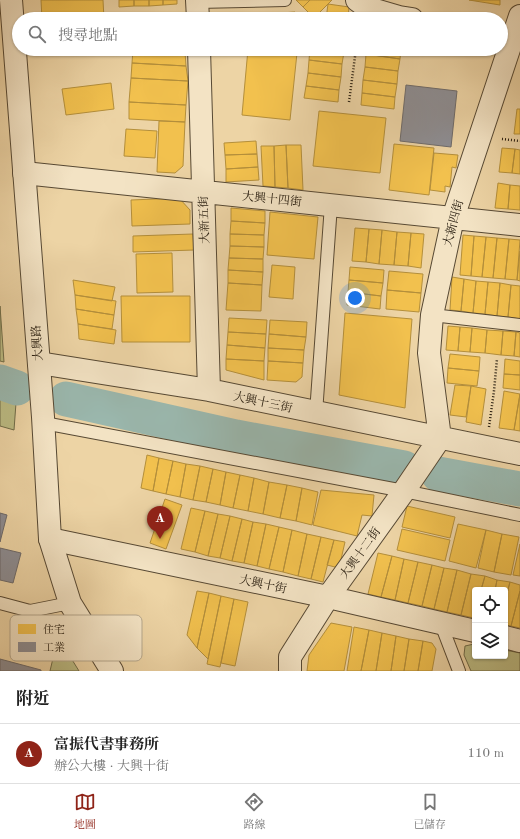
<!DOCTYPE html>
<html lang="zh-TW">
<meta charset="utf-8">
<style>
body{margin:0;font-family:"Old Standard TT","Noto Serif TC",serif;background:#f2f2f2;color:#222}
.controls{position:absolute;right:12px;bottom:12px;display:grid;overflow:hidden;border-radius:4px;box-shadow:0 1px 3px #0004}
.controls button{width:36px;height:36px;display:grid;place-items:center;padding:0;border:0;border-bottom:1px solid #e0e0e0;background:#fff;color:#222;font:20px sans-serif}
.you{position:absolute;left:355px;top:298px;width:14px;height:14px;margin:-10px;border:3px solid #fff;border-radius:50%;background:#1a73e8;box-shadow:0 0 0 6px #1a73e833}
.badge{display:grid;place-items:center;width:26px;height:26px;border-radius:50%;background:#8f2418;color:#fff;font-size:13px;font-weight:700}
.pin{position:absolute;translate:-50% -33px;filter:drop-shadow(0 1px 2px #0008)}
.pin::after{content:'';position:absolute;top:21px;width:14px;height:12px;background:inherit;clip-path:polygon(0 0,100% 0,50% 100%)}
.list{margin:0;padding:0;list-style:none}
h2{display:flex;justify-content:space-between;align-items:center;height:52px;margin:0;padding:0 16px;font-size:17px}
h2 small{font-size:13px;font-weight:400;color:#767676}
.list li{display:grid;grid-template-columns:26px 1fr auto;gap:12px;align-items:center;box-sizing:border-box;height:60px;padding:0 16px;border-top:1px solid #e0e0e0}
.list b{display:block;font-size:15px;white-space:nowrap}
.list p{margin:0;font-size:13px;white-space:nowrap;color:#767676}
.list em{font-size:13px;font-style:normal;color:#767676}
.icon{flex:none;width:22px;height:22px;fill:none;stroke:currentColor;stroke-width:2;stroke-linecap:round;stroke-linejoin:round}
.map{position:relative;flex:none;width:520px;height:671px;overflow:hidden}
.search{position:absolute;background:#fff;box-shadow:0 1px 3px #0004;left:12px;right:12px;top:12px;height:44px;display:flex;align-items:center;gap:10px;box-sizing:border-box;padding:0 14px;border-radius:22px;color:#767676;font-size:15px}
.sheet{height:112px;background:#fff}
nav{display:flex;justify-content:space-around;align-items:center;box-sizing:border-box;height:56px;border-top:1px solid #e0e0e0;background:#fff;font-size:11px;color:#767676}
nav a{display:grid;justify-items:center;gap:2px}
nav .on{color:#8f2418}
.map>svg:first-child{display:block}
.green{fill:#bcbc84;stroke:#706c49}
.homes{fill:#f2c14e;stroke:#b48f3b}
.industry{fill:#8d8d92;stroke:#6e6b6a}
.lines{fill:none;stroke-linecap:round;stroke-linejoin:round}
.river{stroke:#9ab7ad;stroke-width:35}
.service-casing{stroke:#574934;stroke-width:14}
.minor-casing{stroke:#574934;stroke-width:24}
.tertiary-casing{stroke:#574934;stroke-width:24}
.path{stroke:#251b0e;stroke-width:2.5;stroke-dasharray:1 2;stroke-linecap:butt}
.service{stroke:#f3e3c4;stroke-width:12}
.minor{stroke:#f3e3c4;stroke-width:22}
.tertiary{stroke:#f3e3c4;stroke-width:22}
.labels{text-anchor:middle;stroke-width:4;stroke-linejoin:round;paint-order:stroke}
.street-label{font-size:12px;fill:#251b0e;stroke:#f3e3c4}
.key{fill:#f3e3c4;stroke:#b5a78d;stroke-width:1}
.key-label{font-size:11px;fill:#251b0e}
</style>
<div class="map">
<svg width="520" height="671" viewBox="0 0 520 671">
<rect width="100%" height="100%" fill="#edd4a5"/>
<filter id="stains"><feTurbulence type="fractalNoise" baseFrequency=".005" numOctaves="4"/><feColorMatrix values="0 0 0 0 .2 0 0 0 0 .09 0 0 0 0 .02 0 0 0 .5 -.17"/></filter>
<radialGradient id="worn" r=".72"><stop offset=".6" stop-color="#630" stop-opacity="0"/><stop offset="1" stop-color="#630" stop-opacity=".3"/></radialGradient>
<path class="green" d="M0,306L4,362L0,361Z
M0,394L16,403L14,430L0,426Z
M58,637L79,671H50Z
M474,644L475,656H505V650L520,653V671H471L464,655L465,646Z"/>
<path class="homes" d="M41,0H103L104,19H42Z
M119,0H134V6L119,7Z
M134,0H149V6H134Z
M149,0H163V5L149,6Z
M163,0H177V4L163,5Z
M296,0H310L303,7Z
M310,0H332L314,18L303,7Z
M469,0H500V5Z
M328,4L349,7L348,19H326Z
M295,12L296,19H282L281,13Z
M239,13H253V19H239Z
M253,13H267V19H253Z
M267,13H281L282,19H267Z
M133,49L185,52L186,66L132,63Z
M133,49H185V52Z
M248,49L297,53L290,120L242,115Z
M310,49L344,52L342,64L309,60Z
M322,49H344V52Z
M367,49H401L400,59L366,54Z
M366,54L400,59L398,71L365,67Z
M309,60L342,64L341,77L308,73Z
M132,63L186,66L188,81L131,78Z
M365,67L398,71L397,84L363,80Z
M308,73L341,77L339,90L306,86Z
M131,78L188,81L186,105L129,102Z
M363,80L397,84L395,97L362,93Z
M111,83L114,109L66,115L62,89Z
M306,86L339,90L338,102L304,98Z
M362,93L395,97L394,109L361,105Z
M129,102L186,105L185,122L129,119Z
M517,109H520V134H514Z
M319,111L386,118L380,173L313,166Z
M159,121L185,122L183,166L175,173L157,172Z
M126,129L157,131L155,158L124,156Z
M256,141L257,154L225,155L224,143Z
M394,144L434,148L429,195L389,190Z
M286,145L288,188L275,187L274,146Z
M286,145H301L303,190L288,188Z
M261,146H274L275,187L263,186Z
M502,148L515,149L512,173L499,172Z
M515,149L520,150V174L512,173Z
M434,153L458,155L456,168L452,167L450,187L445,186V192L430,190Z
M257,154L258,167L226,169L225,155Z
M258,167L259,180L226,182V169Z
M498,183L510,185L508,209L495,208Z
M510,185L520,186V210L508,209Z
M179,198L190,210V224L132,226L131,200Z
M231,208L265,211V223L231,221Z
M270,212L318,217L314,259L267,255Z
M231,221L265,223L264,235L230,234Z
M355,228L369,229L366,262L352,261Z
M369,229L382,230L379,264L366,262Z
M382,230L397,232L394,265L379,264Z
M397,232L411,233L408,266L394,265Z
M411,233L424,234L421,268L408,266Z
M193,234L194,250L133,252V236Z
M230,234L264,235V247L230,246Z
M463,235L474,236L471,276L460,275Z
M474,236L486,237L482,277L471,276Z
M486,237L497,238L493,278L482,277Z
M497,238L509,239L505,279L493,278Z
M509,239L520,240L517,280L505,279Z
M230,246L264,247L263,259L229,258Z
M520,251V281L517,280Z
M172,253L173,292L137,293L136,254Z
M229,258L263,259V272L228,270Z
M272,265L295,267L293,299L269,297Z
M350,267L384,270L383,283L349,280Z
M228,270L263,272L262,285L228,283Z
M389,271L423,274L421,293L387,290Z
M452,277L464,279L461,311L450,310Z
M464,279L476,281L473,313L461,311Z
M73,280L115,287L112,301L75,295Z
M349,280L383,283L381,296L348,292Z
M476,281L488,282L485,314L473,313Z
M488,282L500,283L497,316L485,314Z
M228,283L262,285L261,311L226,310Z
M500,283L511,285L508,317L497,316Z
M511,285L520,286V319L508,317Z
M387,290L421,293L419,312L386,309Z
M348,292L381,296L380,309L347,305Z
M75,295L116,301L114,315L76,309Z
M121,296H190V342H122Z
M76,309L114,315L112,329L78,324Z
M345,313L412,319L405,408L339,395Z
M229,318L267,320L266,334L228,332Z
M270,320L307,322L306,337L269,334Z
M78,324L116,330L114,344L79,339Z
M448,326L460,327L458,351L446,350Z
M460,327L472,328L470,352L458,351Z
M472,328L487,330L485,353L470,352Z
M487,330L503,331L501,355L485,353Z
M503,331L516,332L514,356L501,355Z
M228,332L266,334L265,348L227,345Z
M516,332L520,333V357L514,356Z
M269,334L306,337L304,350L268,348Z
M227,345L265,348L264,361L226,359Z
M268,348L304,350L303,363L268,361Z
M450,354L480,357L479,371L448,368Z
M226,359L264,361V380L226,370Z
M505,359L520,361V375L504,374Z
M268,361L303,363L302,377L296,382L267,380Z
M448,368L479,371L477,386L447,383Z
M504,374L520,375V390L503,388Z
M455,385L471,386L466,417L450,415Z
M471,386L486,389L481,425L466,422Z
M504,391L520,394L514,430L499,428Z
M520,394V431L514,430Z
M147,455L159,458L153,491L141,488Z
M159,458L173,461L166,494L153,491Z
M173,461L186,464L180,497L166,494Z
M186,464L200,466L193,500L180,497Z
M200,466L213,469L206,502L193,500Z
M213,469L226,472L220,505L206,502Z
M226,472L240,475L233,508L220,505Z
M240,475L254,478L248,511L233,508Z
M254,478L269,482L263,514L248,511Z
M269,482L287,485L280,518L263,514Z
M287,485L302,488L296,521L280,518Z
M302,488L318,492L312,525L296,521Z
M321,490L374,495L372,516L362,515L357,536L313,525Z
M165,499L182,505L166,549L150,543Z
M407,506L455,517L450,538L402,527Z
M191,508L205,511L195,552L181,549Z
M205,511L218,514L208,556L195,552Z
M218,514L230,516L220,558L208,556Z
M230,516L242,519L232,561L220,558Z
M242,519L253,522L244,563L232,561Z
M253,522L266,524L257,566L244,563Z
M266,524L279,527L269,569L257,566Z
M458,524L486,530L476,568L449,561Z
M279,527L292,530L283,572L269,569Z
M402,529L450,540L445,561L397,550Z
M292,530L307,534L298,576L283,572Z
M486,530L502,534L494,572L478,568Z
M307,534L321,537L311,579L298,576Z
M502,534L519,537L511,575L494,572Z
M321,537L334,540L323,582L311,579Z
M334,540L345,542L339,568L327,565Z
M520,544V576L513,575Z
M378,553L392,556L381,597L368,594Z
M392,556L404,559L395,600L381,597Z
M404,559L418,562L408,603L395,600Z
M418,562L432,565L422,606L408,603Z
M432,565L444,568L434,609L422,606Z
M444,568L457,570L447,612L434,609Z
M457,570L471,574L461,615L447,612Z
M471,574L485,576L481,590H475L474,618L461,615Z
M485,576L497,580L495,590H481Z
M497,580L510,582L505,601V590H495Z
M510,582L520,585V591L511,626L505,625V601Z
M197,591L209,593L197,648L187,635Z
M520,591V628L511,626Z
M209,593L221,596L208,659L197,648Z
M221,596L234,599L220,667L207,664Z
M234,599L248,602L235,666L221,663Z
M331,623L352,627L344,671H307L309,655Z
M354,627L369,630L361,671H347Z
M369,630L382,633L376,671H361Z
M382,633L396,636L391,671H376Z
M396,636L409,639L404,671H391Z
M409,639L423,641L418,671H404Z
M423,641L432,643L436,649L432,671H418Z"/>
<path class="industry" d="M406,85L457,91L451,147L400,141Z
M0,513L7,515L0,542Z
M0,548L21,553L13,583L0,580Z
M0,659L41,670V671H0Z"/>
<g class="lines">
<path class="river" d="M0,382L17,388
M66,399L236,437L404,468
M438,474L520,489"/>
<g class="service-casing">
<path id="service" d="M197,2L285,0
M432,315L520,325
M316,413L331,205
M44,423L404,491L520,515
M0,603L30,611L70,603
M441,624L459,671"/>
</g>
<g class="minor-casing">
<path id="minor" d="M197,0L198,19
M357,0L368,8L399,17L412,19
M199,49L209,390
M24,173L520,225
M39,363L209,390L520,454
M440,438L429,353L432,315L453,218L520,16
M50,539L328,597L475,631
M505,637L520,641
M290,671V657L328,597L404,491L440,438"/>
</g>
<g class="tertiary-casing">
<path id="tertiary" d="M11,0L43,417L50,539L70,603L112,671"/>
</g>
<path class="path" d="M349,102L356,49
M502,139L520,141
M489,427L494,391L497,359"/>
<use href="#service" class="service"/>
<use href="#minor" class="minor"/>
<use href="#tertiary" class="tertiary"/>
</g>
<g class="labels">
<g class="street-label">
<text transform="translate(272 199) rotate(6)" y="4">大興十四街</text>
<text transform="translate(204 220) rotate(-92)" y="4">大新五街</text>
<text transform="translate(453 223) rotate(-75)" y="4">大新四街</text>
<text transform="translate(37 343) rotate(-94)" y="4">大興路</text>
<text transform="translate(263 402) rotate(12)" y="4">大興十三街</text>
<text transform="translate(360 553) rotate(-54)" y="4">大興十二街</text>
<text transform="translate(263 584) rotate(12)" y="4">大興十街</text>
</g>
</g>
<rect x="10" y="615" width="132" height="46" rx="6" class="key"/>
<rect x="18" y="624" width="18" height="10" fill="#f2c14e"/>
<rect x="18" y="642" width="18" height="10" fill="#8d8d92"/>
<g class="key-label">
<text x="43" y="633">住宅</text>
<text x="43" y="651">工業</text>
</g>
<rect width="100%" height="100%" filter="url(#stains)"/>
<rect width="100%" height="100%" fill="url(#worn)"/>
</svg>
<div class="controls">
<button><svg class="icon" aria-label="locate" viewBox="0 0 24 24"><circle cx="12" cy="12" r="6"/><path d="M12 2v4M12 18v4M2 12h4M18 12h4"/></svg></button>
<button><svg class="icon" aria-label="layers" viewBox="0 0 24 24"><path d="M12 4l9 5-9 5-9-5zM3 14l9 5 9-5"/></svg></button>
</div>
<div class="you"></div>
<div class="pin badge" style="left:160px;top:539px">A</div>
<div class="search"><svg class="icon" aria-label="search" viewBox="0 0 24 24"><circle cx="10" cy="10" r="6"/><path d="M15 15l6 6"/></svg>搜尋地點</div>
</div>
<section class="sheet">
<h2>附近<small></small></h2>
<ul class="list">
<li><span class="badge">A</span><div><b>富振代書事務所</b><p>辦公大樓 · 大興十街</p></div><em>110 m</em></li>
</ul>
</section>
<nav>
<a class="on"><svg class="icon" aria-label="map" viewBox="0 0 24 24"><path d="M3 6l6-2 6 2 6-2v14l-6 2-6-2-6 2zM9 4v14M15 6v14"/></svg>地圖</a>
<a><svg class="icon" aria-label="directions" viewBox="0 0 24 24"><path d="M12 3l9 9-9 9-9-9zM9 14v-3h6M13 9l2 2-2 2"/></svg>路線</a>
<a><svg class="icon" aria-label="saved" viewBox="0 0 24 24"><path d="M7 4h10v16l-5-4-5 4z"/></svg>已儲存</a>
</nav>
